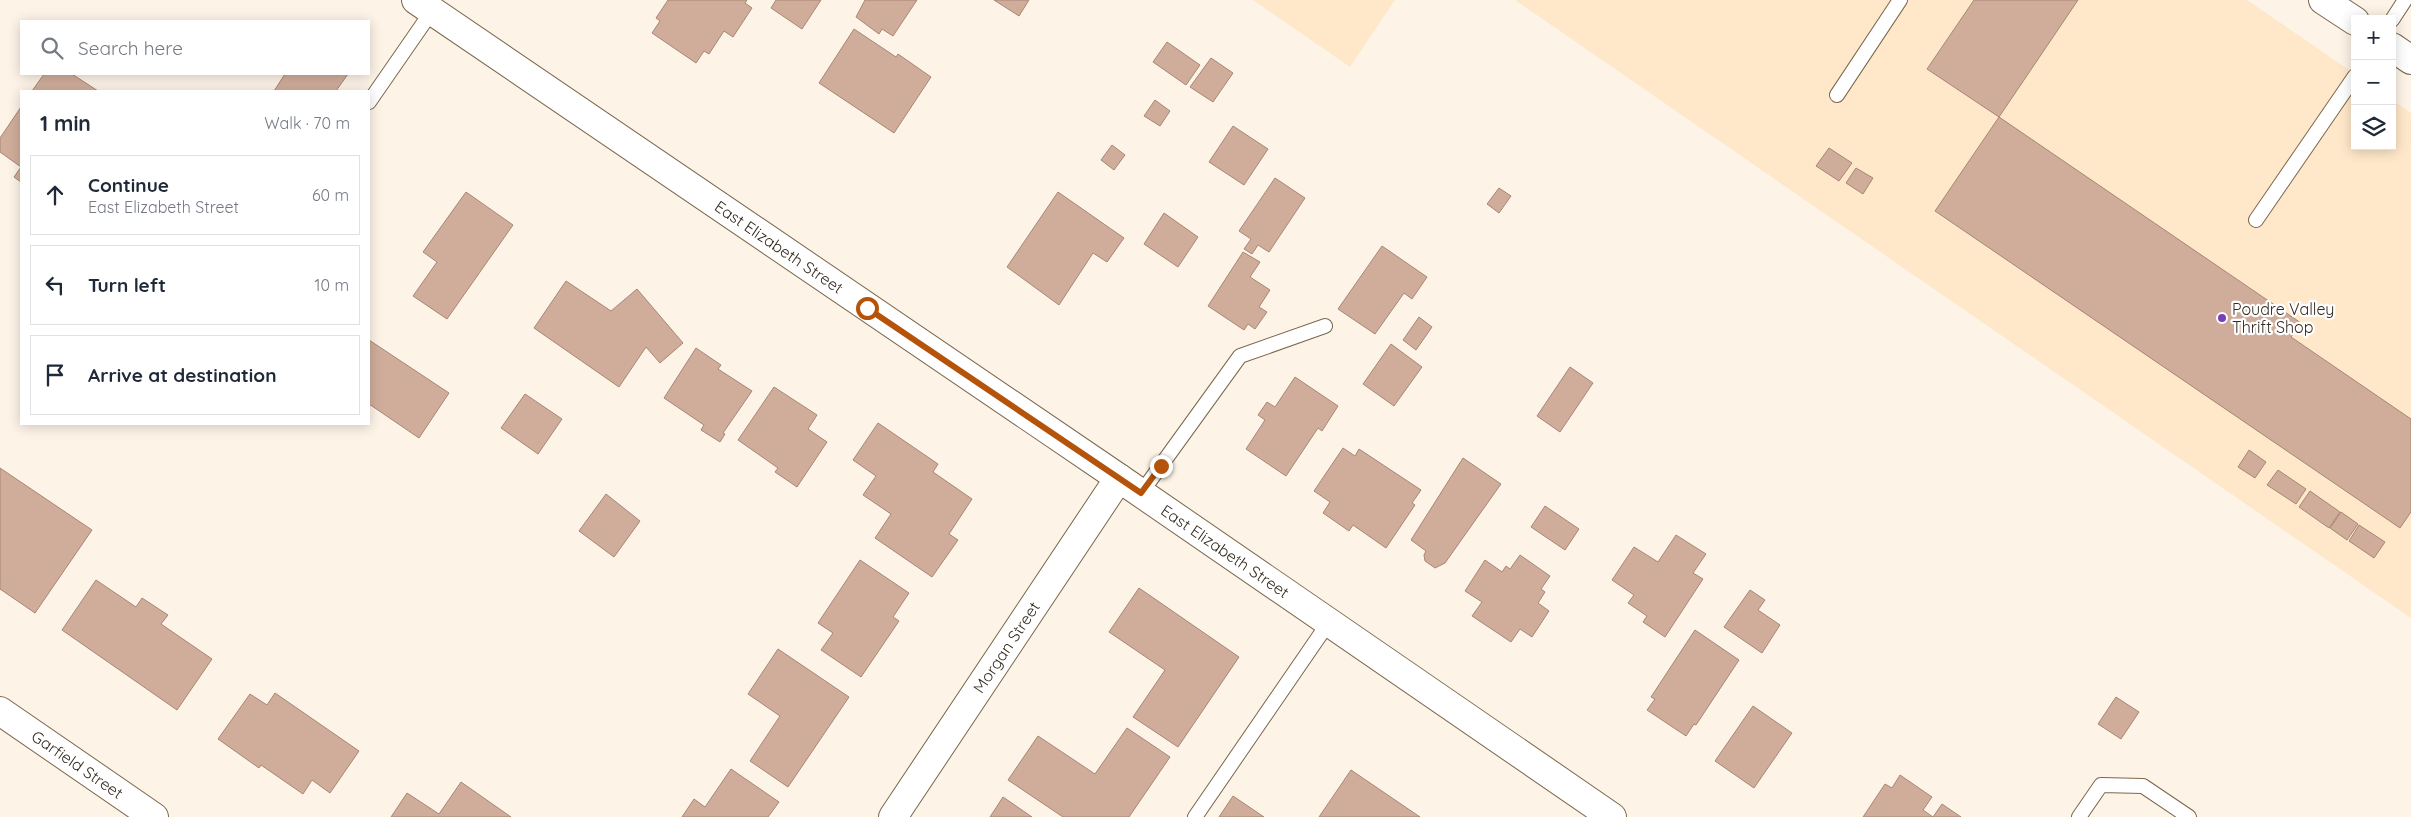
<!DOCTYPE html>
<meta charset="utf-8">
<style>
body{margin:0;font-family:Quicksand,sans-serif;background:#f6f6f7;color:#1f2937}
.controls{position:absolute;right:15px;top:15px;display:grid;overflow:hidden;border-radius:0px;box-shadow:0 2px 12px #0003}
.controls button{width:45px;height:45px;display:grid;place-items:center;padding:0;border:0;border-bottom:1px solid #e0e1e3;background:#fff;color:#1f2937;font:25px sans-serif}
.stop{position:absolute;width:15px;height:15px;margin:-11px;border:4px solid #b45309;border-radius:50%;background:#fff}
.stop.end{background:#b45309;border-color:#fff;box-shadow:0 1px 5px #0008}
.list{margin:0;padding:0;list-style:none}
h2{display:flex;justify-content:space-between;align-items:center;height:65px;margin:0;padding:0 20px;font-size:21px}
h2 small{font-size:16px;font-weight:400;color:#747a83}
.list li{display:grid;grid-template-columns:32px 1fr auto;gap:15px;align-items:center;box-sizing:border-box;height:80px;margin:0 10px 10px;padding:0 10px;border:1px solid #e0e1e3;border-radius:0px}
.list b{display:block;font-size:19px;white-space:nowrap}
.list p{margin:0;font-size:16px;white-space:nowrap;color:#747a83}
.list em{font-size:16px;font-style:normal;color:#747a83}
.icon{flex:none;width:28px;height:28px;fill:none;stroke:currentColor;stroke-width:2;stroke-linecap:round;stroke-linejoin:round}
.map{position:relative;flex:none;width:2411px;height:817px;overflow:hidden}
.search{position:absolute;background:#fff;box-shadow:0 2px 12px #0003;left:20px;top:20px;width:350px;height:55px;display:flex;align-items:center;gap:12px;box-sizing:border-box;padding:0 18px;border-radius:0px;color:#747a83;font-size:19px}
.panel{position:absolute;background:#fff;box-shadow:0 2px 12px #0003;left:20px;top:90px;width:350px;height:335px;border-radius:0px}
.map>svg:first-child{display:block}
.built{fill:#ffe8ca}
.building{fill:#d0ad9b;stroke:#a88675}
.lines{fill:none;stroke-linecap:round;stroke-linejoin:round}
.service-casing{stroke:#7b674b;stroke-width:16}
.minor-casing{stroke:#7b674b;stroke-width:30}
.service{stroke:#fff;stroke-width:14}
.minor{stroke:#fff;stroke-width:28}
.route{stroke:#b45309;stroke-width:6}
.poi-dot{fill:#783fb6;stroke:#fff;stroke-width:2}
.labels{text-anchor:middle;stroke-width:4.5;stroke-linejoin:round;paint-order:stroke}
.street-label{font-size:16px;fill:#352c21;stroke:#fff}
.poi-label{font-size:16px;fill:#352c21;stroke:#fff;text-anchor:start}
</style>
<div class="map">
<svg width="2411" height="817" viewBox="0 0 2411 817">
<rect width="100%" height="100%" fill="#fdf3e7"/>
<path class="built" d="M1253,0H1395L1350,67Z
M1515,0H2247L2355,74V146H2392V100L2411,113V618Z"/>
<path class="building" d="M668,0H747L745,3L752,8L733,37L724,31L709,54L704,51L696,63L652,33L660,21L656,18Z
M776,0H821L802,29L771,8Z
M865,0H917L893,36L882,29L879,34L856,17Z
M994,0H1029L1019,16Z
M1974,0H2078L1999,117L1927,69Z
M854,29L896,57L898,54L931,77L894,133L819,83Z
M1167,42L1200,65L1186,85L1153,62Z
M1211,58L1233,73L1213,102L1190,87Z
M44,74H72L98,91H32Z
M285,74H348L336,91H274Z
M1155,100L1170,111L1160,126L1144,116Z
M21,107V182L14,177L21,167L0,152V138Z
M1999,117L2301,323L2291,337L2411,419V512L2400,528L1935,211Z
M1233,126L1268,149L1244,185L1209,162Z
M1112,145L1125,155L1114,170L1101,160Z
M1829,148L1852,163L1839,181L1816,166Z
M1856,168L1873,178L1863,194L1846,183Z
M1275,178L1305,198L1269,252L1258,245L1252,254L1244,249L1251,239L1239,231Z
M1499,188L1511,196L1499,213L1487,204Z
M466,192L513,225L447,319L413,296L437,262L423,252Z
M1058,192L1124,238L1107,262L1093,253L1059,305L1007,267Z
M1164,213L1198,237L1178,267L1144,244Z
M1382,246L1427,277L1412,299L1404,293L1375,334L1338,309Z
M1243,252L1260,262L1250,277L1270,290L1259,307L1267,312L1255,329L1248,324L1244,330L1208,306Z
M566,281L611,311L637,289L683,343L660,363L646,347L619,387L534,328Z
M1419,317L1432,327L1416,350L1403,340Z
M369,340L449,393L419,438L369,404Z
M1391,344L1422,367L1394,406L1363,384Z
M696,348L721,365L718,369L752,391L723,433L725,434L720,442L701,430L704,425L664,398Z
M1570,367L1593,383L1560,432L1537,416Z
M1295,377L1338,406L1322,431L1318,428L1286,476L1246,449L1265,420L1258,415L1267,402L1275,407Z
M774,387L817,415L808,429L827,442L797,487L775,472L778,468L738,440Z
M525,394L562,419L538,454L501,428Z
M878,423L938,464L933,472L972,499L949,534L958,540L932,577L875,538L891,514L863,495L876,476L853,460Z
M1343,448L1355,456L1359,449L1421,490L1412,503L1415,505L1386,548L1353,525L1349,531L1323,513L1330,502L1314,491Z
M2249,450L2266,462L2255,478L2238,467Z
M1463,458L1501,484L1445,563L1435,568L1425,561L1424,555L1426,551L1411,540Z
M0,468L92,530L35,613L0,589Z
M2278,470L2306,489L2296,504L2267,485Z
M2310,491L2340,512L2329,528L2299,507Z
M606,494L640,521L614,557L579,531Z
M1545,506L1579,529L1565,550L1531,527Z
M2341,512L2358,524L2347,540L2330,528Z
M2359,525L2385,542L2374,558L2349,541Z
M1676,535L1706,554L1693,573L1703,579L1665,637L1643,622L1647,616L1628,603L1634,595L1612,580L1634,547L1658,562Z
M1520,555L1550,576L1541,589L1545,592L1538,603L1549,611L1532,637L1520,629L1511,642L1472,616L1482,602L1465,591L1485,560L1502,572L1506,566L1510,569Z
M860,560L909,593L893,617L899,621L861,677L821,650L833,633L818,623Z
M96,580L136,607L142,598L168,615L161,624L212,659L177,710L62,630Z
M1139,588L1239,657L1178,747L1133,717L1165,670L1109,632Z
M1750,590L1765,600L1758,610L1780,625L1762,653L1724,627Z
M1695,630L1739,660L1696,725L1694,724L1686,736L1647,710L1655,699L1651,697Z
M778,649L849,697L788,787L750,761L780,716L748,694Z
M275,693L359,751L330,793L312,780L303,794L261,765L259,768L218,739L250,694L267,705Z
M2116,697L2139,712L2121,739L2098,724Z
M1753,706L1792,733L1754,788L1715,761Z
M1127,728L1170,757L1129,817H1063L1008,780L1038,736L1095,774Z
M731,769L779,802L768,817H682L694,799L705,807Z
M1351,770L1420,817H1319Z
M1900,775L1932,797L1923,810L1933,817L1942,804L1961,817H1863L1885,784L1892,788Z
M461,782L511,817H391L407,793L439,814Z
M1233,796L1264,817H1219Z
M1003,797L1032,817H990Z"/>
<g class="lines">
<g class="service-casing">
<path id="service" d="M2392,20L2405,0
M1837,95L1900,0
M369,102L432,11
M2256,220L2355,76
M1141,493L1240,356L1325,326
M1195,817L1329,622
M2079,817L2101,785L2143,786L2189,817"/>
</g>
<g class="minor-casing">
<g id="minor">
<path id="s1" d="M416,0L1119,478L1612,817"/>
<path d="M2323,0L2355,21"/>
<path d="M2392,47L2411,60"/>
<path id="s2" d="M0,711L154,817"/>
<path id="s3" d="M893,817L1119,478"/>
</g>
</g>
<use href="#service" class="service"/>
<use href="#minor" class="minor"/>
</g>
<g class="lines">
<path class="route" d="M867,308L1141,493L1161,466"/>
</g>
<circle class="poi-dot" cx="2222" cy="318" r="5"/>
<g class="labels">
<g class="street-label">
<text dy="6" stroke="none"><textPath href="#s1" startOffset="439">East Elizabeth Street</textPath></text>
<text dy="6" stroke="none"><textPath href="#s1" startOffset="979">East Elizabeth Street</textPath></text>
<text dy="6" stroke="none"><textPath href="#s3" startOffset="204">Morgan Street</textPath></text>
<text dy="6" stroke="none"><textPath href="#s2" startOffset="94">Garfield Street</textPath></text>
</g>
<g class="poi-label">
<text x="2232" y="315">Poudre Valley<tspan x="2232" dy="18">Thrift Shop</tspan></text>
</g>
</g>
</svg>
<div class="controls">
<button>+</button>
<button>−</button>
<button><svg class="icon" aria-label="layers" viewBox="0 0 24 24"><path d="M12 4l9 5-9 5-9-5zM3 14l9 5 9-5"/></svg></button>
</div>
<div class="stop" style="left:867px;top:308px"></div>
<div class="stop end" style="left:1161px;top:466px"></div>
<div class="search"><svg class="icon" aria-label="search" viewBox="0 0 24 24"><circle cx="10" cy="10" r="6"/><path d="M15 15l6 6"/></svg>Search here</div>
<section class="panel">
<h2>1 min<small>Walk · 70 m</small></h2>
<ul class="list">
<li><svg class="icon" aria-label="ahead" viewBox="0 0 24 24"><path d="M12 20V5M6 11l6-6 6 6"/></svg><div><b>Continue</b><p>East Elizabeth Street</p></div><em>60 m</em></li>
<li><svg class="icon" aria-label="left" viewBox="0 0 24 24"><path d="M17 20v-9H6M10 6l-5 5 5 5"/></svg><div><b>Turn left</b></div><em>10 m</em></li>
<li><svg class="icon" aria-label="arrive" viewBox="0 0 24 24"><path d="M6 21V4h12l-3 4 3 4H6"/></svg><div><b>Arrive at destination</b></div></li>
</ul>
</section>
</div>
